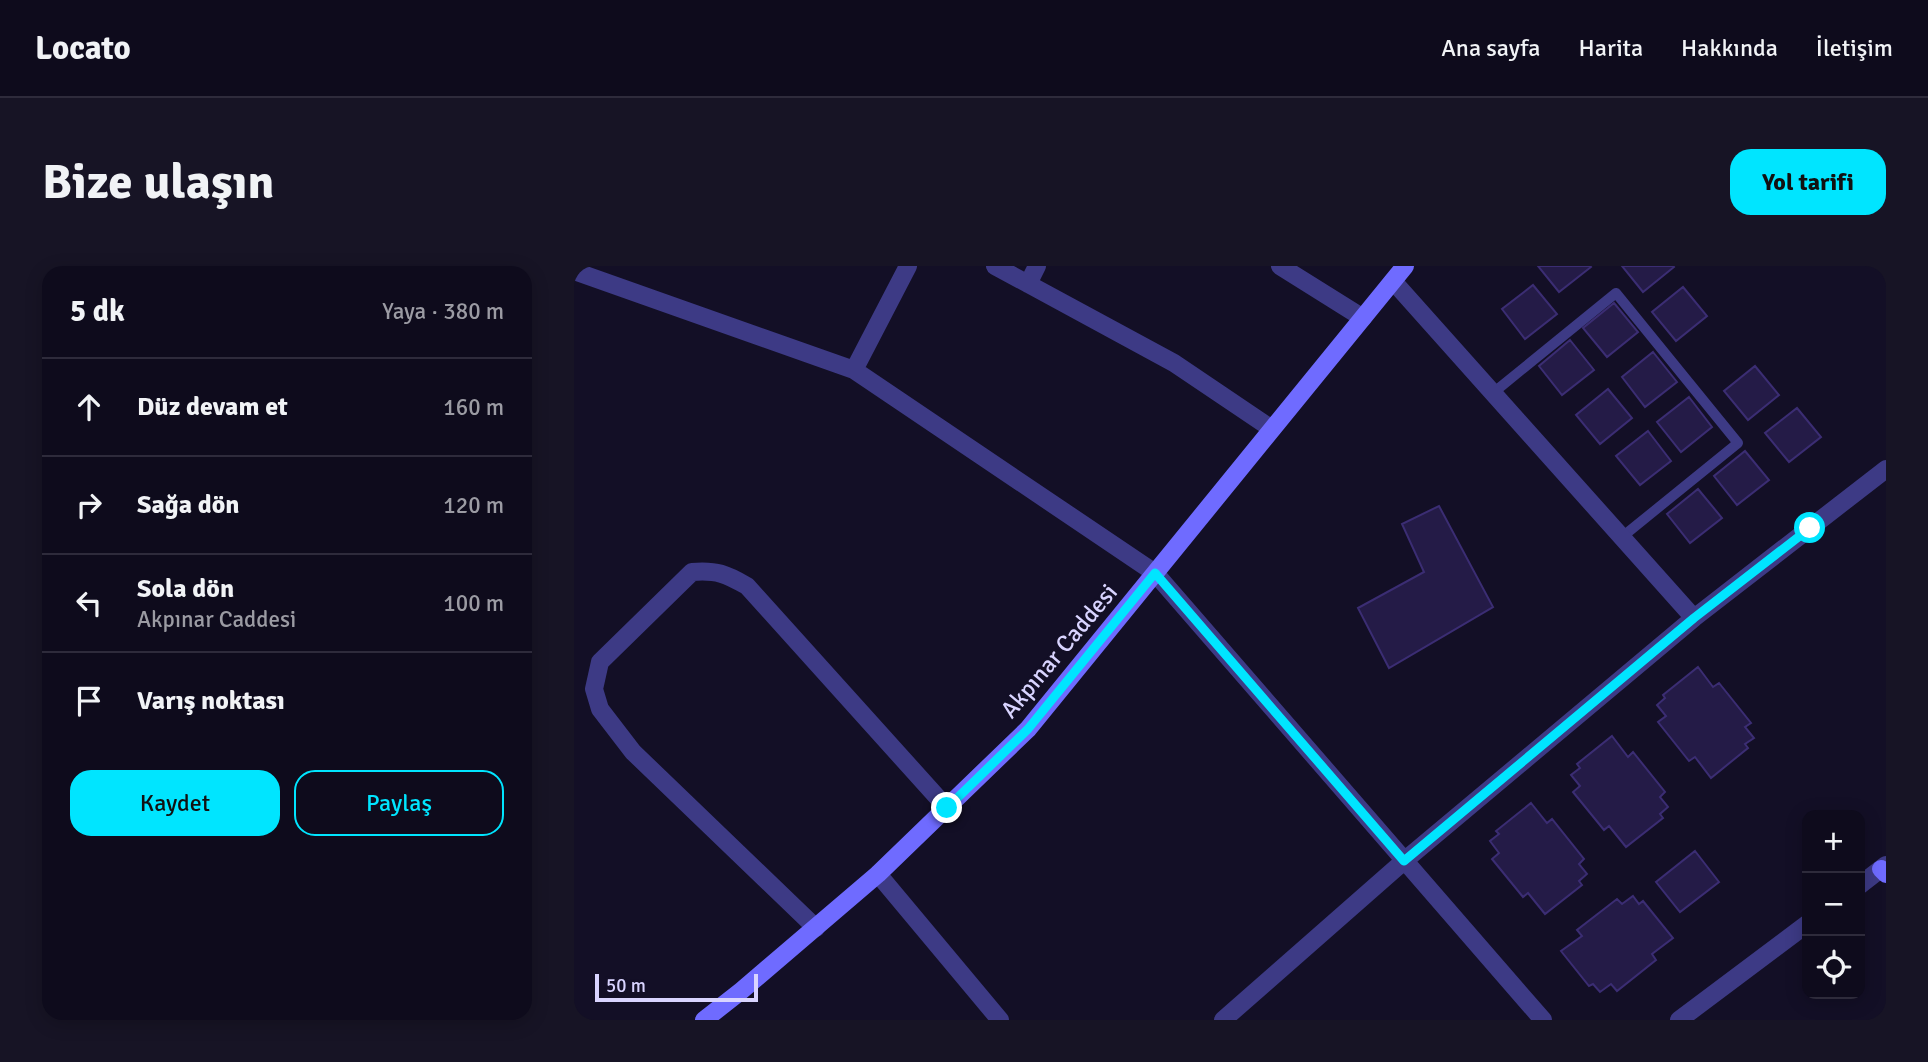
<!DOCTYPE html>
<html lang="tr">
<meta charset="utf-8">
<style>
body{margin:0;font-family:Signika,sans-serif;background:#171425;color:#f1f3f6}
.controls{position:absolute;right:21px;bottom:21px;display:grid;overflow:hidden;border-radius:14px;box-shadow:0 4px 18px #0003}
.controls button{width:63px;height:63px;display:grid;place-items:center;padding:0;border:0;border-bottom:2px solid #2e2b3b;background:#0e0b1c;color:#f1f3f6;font:35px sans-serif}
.scale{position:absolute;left:21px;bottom:18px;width:163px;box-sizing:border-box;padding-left:7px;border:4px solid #d9d4ff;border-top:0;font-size:19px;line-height:24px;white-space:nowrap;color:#d9d4ff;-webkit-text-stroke:5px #130f26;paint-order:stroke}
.stop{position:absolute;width:21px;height:21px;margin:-16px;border:5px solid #00e5ff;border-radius:50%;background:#fff}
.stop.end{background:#00e5ff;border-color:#fff;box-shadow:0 2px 7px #0008}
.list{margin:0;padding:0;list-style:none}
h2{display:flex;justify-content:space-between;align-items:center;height:91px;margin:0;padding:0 28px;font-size:30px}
h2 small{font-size:23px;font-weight:400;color:#9b9ba3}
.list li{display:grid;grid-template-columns:46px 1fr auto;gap:21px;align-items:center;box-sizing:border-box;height:98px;padding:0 28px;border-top:2px solid #2e2b3b}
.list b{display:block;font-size:26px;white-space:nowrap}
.list p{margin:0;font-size:23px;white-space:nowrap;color:#9b9ba3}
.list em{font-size:23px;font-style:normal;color:#9b9ba3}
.actions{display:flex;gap:14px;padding:21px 28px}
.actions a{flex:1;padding:16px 0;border:2px solid #00e5ff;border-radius:21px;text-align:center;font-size:24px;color:#00e5ff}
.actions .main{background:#00e5ff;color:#111}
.icon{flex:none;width:38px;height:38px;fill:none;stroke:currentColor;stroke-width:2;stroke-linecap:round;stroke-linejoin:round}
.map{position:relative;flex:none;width:1312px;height:754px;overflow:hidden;border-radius:21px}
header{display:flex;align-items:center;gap:42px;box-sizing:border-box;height:98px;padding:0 35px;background:#0e0b1c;border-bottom:2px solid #2e2b3b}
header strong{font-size:33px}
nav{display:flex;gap:38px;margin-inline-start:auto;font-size:24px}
.intro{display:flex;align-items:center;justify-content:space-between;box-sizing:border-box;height:168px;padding:0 42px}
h1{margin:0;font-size:49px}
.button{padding:18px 32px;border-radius:21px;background:#00e5ff;color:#111;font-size:24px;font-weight:700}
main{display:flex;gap:42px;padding:0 42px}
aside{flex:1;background:#0e0b1c;border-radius:21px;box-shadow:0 4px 18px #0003}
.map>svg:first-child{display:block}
.building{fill:#241b47;stroke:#3b2d73;stroke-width:2}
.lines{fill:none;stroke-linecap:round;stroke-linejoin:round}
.lane{stroke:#3d3a85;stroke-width:10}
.street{stroke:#3d3a85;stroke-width:18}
.secondary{stroke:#6f6bff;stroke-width:18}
.route{stroke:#00e5ff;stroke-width:9}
.labels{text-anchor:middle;stroke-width:5;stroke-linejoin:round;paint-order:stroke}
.street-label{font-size:24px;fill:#d9d4ff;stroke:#130f26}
</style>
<header>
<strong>Locato</strong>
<nav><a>Ana sayfa</a><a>Harita</a><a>Hakkında</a><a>İletişim</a></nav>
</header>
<div class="intro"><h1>Bize ulaşın</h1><a class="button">Yol tarifi</a></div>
<main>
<aside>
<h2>5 dk<small>Yaya · 380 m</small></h2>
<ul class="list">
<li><svg class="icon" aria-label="ahead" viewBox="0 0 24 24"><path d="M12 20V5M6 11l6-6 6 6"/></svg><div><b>Düz devam et</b></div><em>160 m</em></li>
<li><svg class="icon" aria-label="right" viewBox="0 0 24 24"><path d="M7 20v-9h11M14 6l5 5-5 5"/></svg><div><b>Sağa dön</b></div><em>120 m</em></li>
<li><svg class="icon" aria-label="left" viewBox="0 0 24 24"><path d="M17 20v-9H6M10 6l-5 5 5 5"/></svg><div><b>Sola dön</b><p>Akpınar Caddesi</p></div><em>100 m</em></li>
<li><svg class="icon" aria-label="arrive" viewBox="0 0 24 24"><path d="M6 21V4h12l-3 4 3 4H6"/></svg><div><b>Varış noktası</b></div></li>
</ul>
<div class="actions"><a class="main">Kaydet</a><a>Paylaş</a></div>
</aside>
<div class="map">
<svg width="1312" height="754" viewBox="0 0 1312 754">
<rect width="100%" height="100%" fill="#130f26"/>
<path class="building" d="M964,0H1016L1017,1L985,26Z
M1048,0H1099L1100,1L1069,26Z
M959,19L983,48L951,73L928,43Z
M1109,21L1133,50L1102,75L1078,46Z
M1040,37L1064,66L1033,91L1009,62Z
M996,74L1020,104L988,129L965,100Z
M1079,86L1103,116L1071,141L1048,111Z
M1181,100L1205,129L1174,154L1150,125Z
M1034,123L1058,152L1026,178L1002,149Z
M1115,131L1138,161L1107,186L1083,156Z
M1223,142L1247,171L1215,196L1191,167Z
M1074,165L1097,195L1066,219L1042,190Z
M1171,185L1195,214L1163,239L1140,210Z
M1124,223L1148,252L1116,277L1093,248Z
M865,240L919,341L815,402L784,342L850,306L828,258Z
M1124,401L1139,421L1145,417L1177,457L1171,461L1180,472L1171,478L1174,482L1137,512L1121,491L1115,495L1084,456L1092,450L1083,439L1091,432L1089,429Z
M1038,470L1054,491L1059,486L1091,526L1086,531L1094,541L1086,548L1089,552L1052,581L1035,560L1030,564L999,526L1006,520L997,509L1006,502L1003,498Z
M957,537L973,557L978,553L1010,593L1005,598L1013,608L1005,615L1008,619L971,648L954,627L949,631L918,593L925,587L916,575L925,568L922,565Z
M1121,585L1145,616L1106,646L1082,616Z
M1059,630L1065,638L1069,635L1099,672L1078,688L1082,694L1043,725L1037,718L1026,726L1019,718L1015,720L987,685L1008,670L1003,664L1043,633L1048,638Z"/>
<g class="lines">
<path class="lane" d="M919,127L1042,27L1164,177L1048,271"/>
<path class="street" d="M421,0L600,97L698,163
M706,0L789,52
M0,5L280,104L581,307L969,754
M819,15L1120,352
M454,18L463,0
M280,104L334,0
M304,608L426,754
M1286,619L1312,599
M242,662L59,486L26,443L20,423L26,396L118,306C143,304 152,308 173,320L373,542
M649,754L830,595L1120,352L1312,203
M1105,754L1233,658"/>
<path class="secondary" d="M1307,603L1312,608
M130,754L167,725L304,608L454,463L831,0"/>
</g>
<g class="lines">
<path class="route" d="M373,542L454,463L581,307L830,595L1120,352L1236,262"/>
</g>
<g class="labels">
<g class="street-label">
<text transform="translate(485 385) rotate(-50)" y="8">Akpınar Caddesi</text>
</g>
</g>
</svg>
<div class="controls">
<button>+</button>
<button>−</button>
<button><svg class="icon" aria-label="locate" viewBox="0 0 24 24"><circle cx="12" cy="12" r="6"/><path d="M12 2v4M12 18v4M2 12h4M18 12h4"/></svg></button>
</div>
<div class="scale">50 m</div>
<div class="stop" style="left:1236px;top:262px"></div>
<div class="stop end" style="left:373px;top:542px"></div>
</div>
</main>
